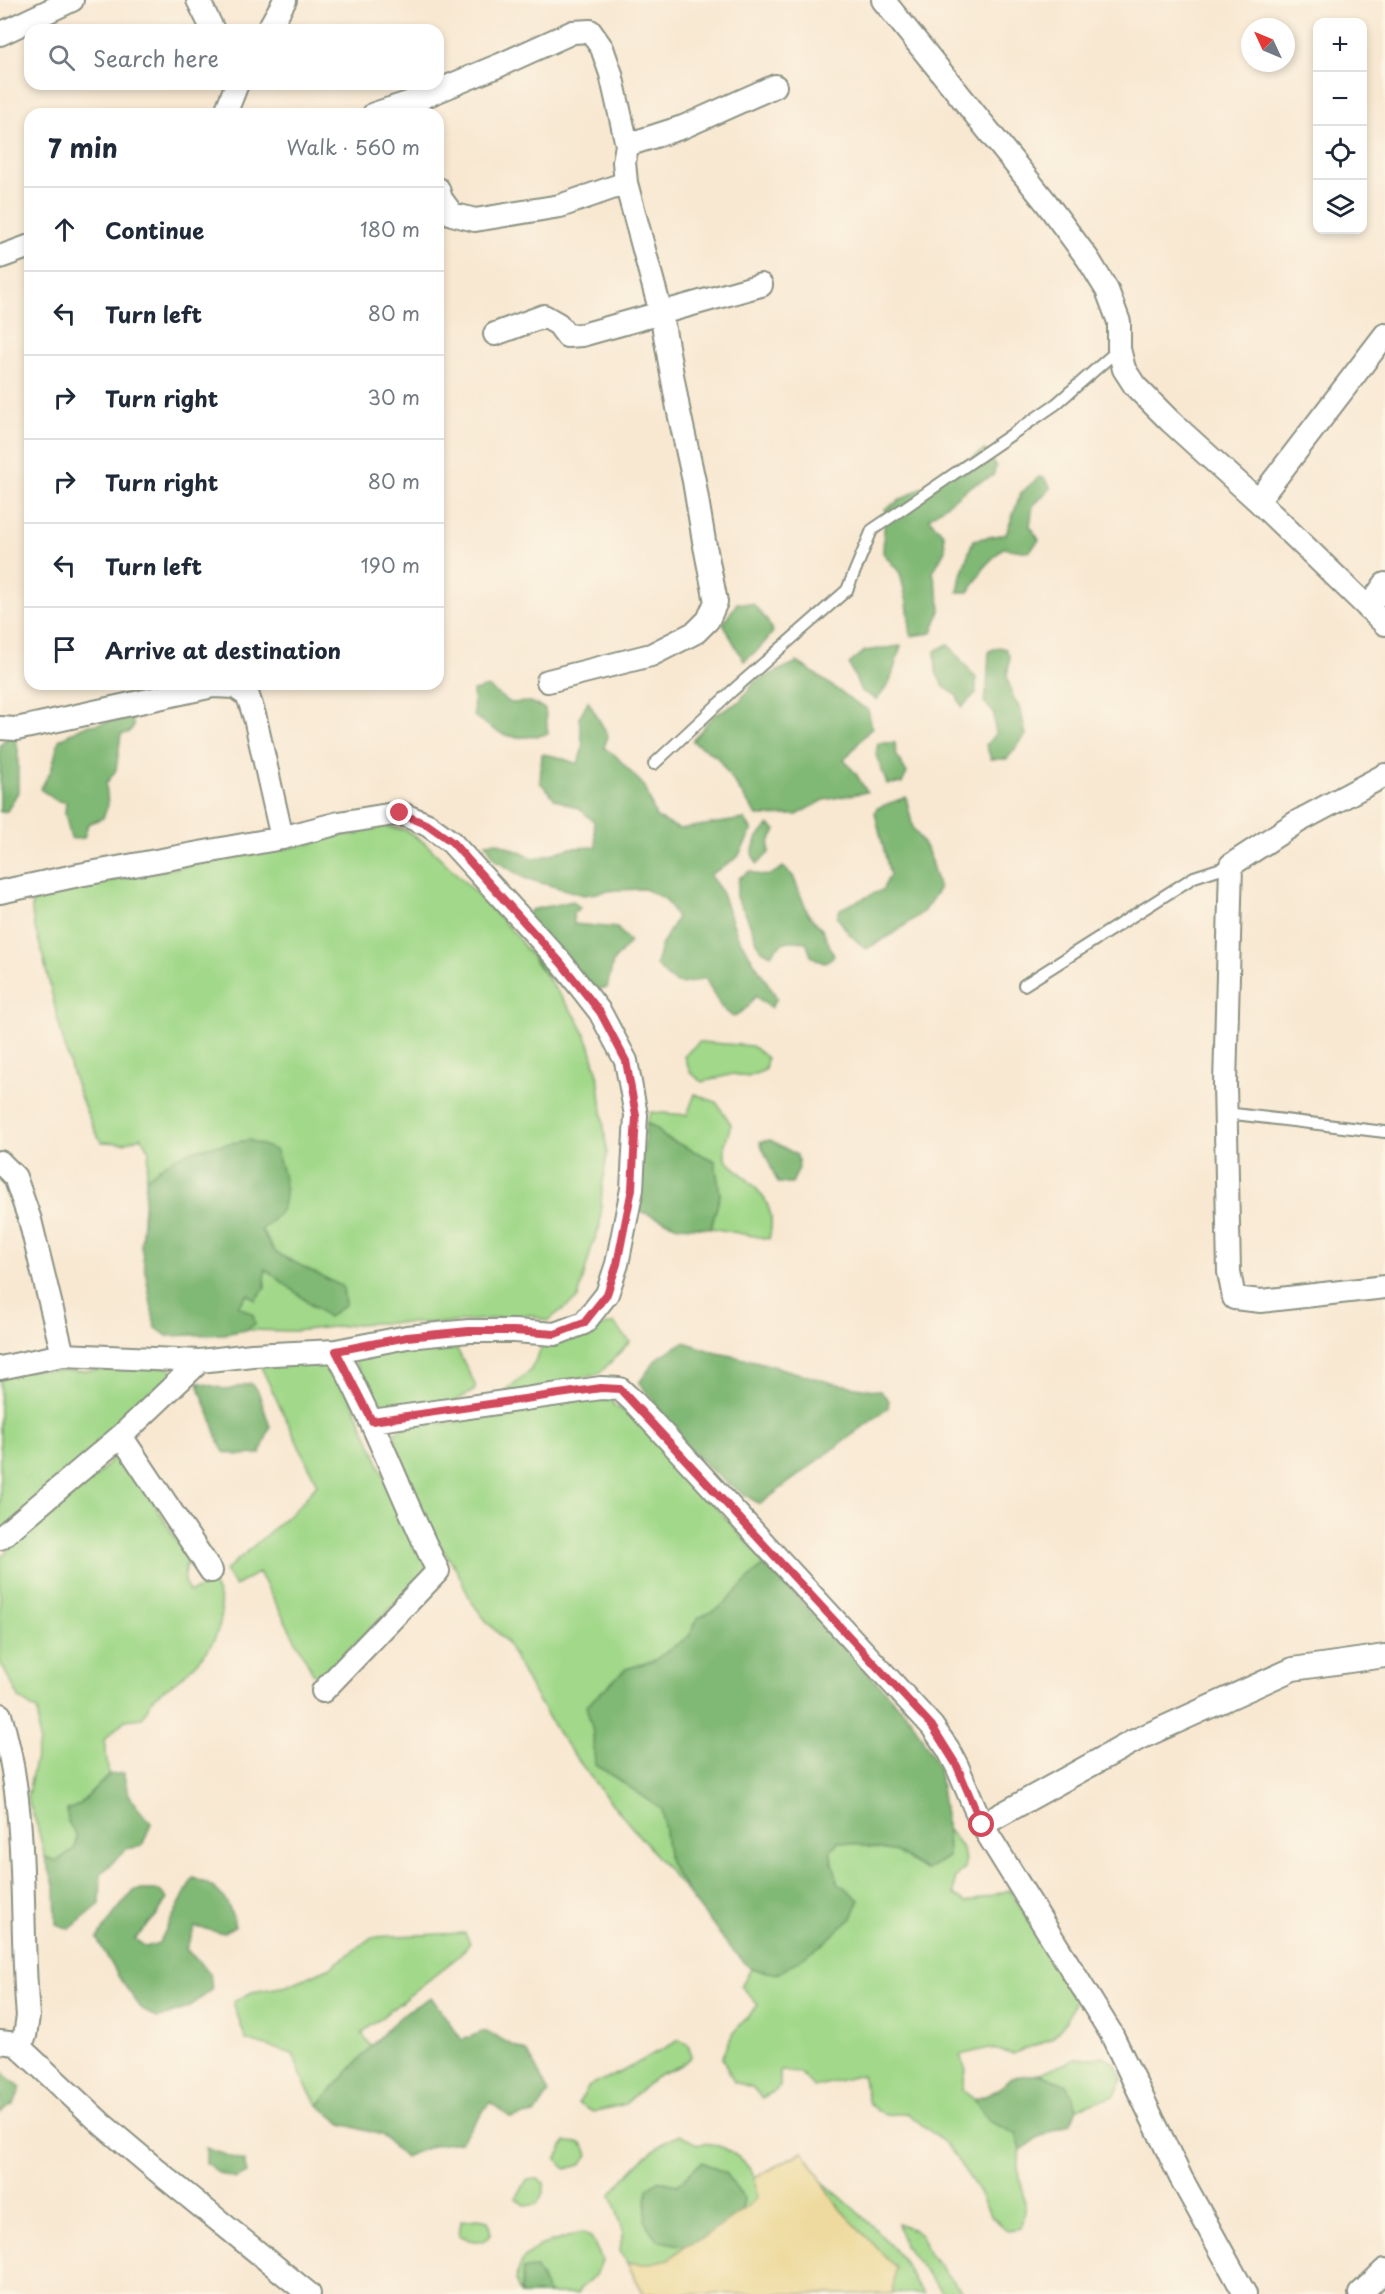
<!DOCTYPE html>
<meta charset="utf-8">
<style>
body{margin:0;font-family:"Playpen Sans",sans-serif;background:#f2f2f3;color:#1f2937}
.controls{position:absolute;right:18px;top:18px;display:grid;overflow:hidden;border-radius:12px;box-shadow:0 3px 9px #0003}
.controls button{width:54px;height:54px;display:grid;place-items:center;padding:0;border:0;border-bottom:2px solid #e0e1e3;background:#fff;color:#1f2937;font:30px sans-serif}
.compass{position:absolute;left:1241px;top:18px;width:54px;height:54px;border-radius:50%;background:#fff;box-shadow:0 3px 9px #0003;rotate:314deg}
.stop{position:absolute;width:18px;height:18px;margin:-14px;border:4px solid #d1495b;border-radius:50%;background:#fff}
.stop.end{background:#d1495b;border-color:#fff;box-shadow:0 2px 6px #0008}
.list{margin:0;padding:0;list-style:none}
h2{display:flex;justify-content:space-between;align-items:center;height:78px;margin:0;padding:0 24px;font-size:26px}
h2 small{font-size:20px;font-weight:400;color:#747a83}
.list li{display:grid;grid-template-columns:39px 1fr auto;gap:18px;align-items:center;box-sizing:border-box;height:84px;padding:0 24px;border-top:2px solid #e0e1e3}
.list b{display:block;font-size:22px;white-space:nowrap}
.list em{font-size:20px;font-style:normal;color:#747a83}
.icon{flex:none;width:33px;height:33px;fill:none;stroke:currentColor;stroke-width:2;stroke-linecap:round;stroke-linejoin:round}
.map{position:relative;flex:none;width:1385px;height:2294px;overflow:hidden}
.search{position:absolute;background:#fff;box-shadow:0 3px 9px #0003;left:24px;top:24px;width:420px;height:66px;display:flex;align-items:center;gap:15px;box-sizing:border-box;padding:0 21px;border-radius:18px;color:#747a83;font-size:22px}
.panel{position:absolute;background:#fff;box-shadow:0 3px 9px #0003;left:24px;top:108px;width:420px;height:582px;border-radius:18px}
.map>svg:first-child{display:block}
.green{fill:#a1d889;stroke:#608a5e;stroke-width:1.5}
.forest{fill:#80b875;stroke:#507a54;stroke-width:1.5}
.sand{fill:#eeda9e;stroke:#868c69;stroke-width:1.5}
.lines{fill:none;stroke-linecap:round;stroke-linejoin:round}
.service-casing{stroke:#8c9283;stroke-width:14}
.minor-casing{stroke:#8c9283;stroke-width:26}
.service{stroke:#fff;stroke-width:10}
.minor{stroke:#fff;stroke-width:22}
.route{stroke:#d1495b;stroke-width:8}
</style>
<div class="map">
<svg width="1385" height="2294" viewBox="0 0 1385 2294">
<rect width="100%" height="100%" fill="#fcf5e5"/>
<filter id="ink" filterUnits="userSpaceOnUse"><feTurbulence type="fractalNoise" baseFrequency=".0167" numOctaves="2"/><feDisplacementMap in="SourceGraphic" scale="12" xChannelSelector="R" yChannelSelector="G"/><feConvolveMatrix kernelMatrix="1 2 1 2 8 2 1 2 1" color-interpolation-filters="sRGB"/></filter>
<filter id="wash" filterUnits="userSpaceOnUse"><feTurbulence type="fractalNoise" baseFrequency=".008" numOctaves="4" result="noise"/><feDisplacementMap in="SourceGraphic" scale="24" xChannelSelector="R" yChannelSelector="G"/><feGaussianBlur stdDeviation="1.35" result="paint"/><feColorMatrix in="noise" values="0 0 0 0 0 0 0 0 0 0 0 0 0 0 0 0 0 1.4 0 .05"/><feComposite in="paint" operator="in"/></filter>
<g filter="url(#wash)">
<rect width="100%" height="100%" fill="#f8e8d2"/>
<path class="green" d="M382,825L405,830L425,843L482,899L515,934L578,1020L589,1043L598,1075L607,1154L602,1189L600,1226L592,1246L578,1298L547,1321L531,1315L447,1323H369L295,1331L246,1330L255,1324L237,1306L248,1294L255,1300L264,1269L287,1285L314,1308L343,1287L276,1253L261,1230L281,1210L284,1191L249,1140C206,1148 179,1147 146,1179L149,1151L141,1137L124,1143L101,1142C69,1084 59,1020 43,957C39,938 31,923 32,903L57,890L312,843Z
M699,1042L752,1046L767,1058L765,1070L748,1077L733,1074L702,1082L690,1072L684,1056Z
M695,1094L716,1102L731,1124L725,1144V1159C750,1183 780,1200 769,1239L711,1228L720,1195L715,1161L664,1137L657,1128L646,1123L651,1112L687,1115Z
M614,1323L630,1342L599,1374L499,1396L530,1371L543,1345Z
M445,1343L457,1349L475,1384V1390L452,1403L399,1411L382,1404L364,1382L355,1362L360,1353Z
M267,1361H334L375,1453L394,1503L429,1571L320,1678L313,1673L259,1572L235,1586L225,1571L300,1505L317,1484L261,1367Z
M166,1367L174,1372L0,1535V1377L33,1370L76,1371Z
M611,1395L613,1405C634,1414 651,1437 667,1454C700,1490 733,1525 765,1563L719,1609L698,1618L689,1636L653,1661L626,1669L587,1706L593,1732L595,1764L662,1809L669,1862L691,1897L602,1792L559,1735L529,1685L506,1641L487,1622L471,1601L456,1568L433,1537L397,1447L394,1433L413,1422L453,1423L493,1414Z
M124,1453L188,1560C183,1570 184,1582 189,1592L213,1584C235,1622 209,1654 180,1678C172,1685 161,1690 154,1698C149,1703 146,1712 142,1718L125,1720L104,1740L109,1775L79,1805L68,1822L78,1836L74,1849L57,1861L45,1857L37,1825L27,1798L39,1743L38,1711L20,1699L0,1662V1557L98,1475L116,1454Z
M947,1829C959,1842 966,1850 965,1868L955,1878L954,1895L966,1903L1010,1890L1076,1996L1067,2021L1052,2038L1013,2054L989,2048L960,2055L966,2070L962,2090L974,2099L989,2121L1017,2134L1021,2150L1018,2167L1025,2203L1021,2228L1007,2230L992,2217L974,2184L946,2144L907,2113L885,2115L869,2104L862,2075L814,2087L799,2072L780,2071V2087L762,2098L752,2087L734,2082L722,2058L733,2033L758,2005L741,1986L751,1969L778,1973L824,1943L859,1900L838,1882L830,1852L838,1841L897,1852L926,1870L948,1857Z
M465,1933L470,1943L459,1956L362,2033L372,2048L318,2105L304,2083L293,2054L246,2040L233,2002L252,1992L287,1986L331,1967L372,1937Z
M679,2040L689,2045L691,2057L680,2066L658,2075L625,2104L593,2112L578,2104L589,2086L621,2072Z
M1103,2057L1115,2063L1123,2079L1114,2096L1077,2108L1068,2085L1039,2074L1076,2059Z
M680,2134L697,2145C717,2138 749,2160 755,2179C757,2184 756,2192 757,2198L742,2211L744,2199L725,2173L702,2162L677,2185L664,2182L657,2240L684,2246L669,2259L645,2264L627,2263L620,2250L623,2230L611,2194C632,2169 650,2148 680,2134Z
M566,2142L581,2143L586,2149L588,2156L580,2165L566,2169L556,2159Z
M538,2179L544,2183V2192L537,2204L525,2206L516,2198L527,2180Z
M822,2181C850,2205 878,2229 902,2259C910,2270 914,2283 924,2294L891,2292L895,2267L840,2209Z
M478,2219L488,2221L491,2234L483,2242L470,2240L459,2235L461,2221Z
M898,2223L912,2229L921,2235L928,2253L964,2294H944L904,2246Z
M581,2233L591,2237L602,2260L596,2275L580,2289L577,2294H550L544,2289L542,2277L523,2269L520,2294L515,2279L523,2259L539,2246Z"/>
<path class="forest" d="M985,450L996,466L993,476L971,486L929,518L944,535L945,550L933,572L941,608L932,633L911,636L907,602L900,573L883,553L885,509Z
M1039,477L1044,478L1051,488L1033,506L1030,526L1039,540L1029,552L1003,548L986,565L969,592H958L961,575L973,540L1006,534L1021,493Z
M737,603L753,604L766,619L773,632L760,648L744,661L723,624Z
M948,644L976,678V693L962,707L956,695L943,686L936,672L935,651Z
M901,646L890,682L877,700L861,691L849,664L865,651Z
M999,647L1006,649L1010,658L1007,676L1012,695L1021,710L1026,735L1007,759H991L986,745L995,734L994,713L984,702L987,687L989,651Z
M797,662C822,677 843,696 868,710L872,727L844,760L856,774L867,792L824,800L797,815L757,816L717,757L692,741L713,716L739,702L754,682Z
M488,687L511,703L530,702L545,709L548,734C510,741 505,738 474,716L473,691Z
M588,701L608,735L604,748L615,755L645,787L656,817L679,829L744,819L752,830L738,857L710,875L721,891L738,937L777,998L771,1008L755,996L748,1007L733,1017L721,1007L705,978C677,987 676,987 656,965L661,946L677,917L665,899L645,889L615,890L584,895L524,878L495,860L486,843L497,842L535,859L570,848L596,847L594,822L580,809L555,799L540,782L542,754L558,757L578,764L583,747L579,718Z
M130,717L134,726L128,733L121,734L116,770L106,784L108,805L103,818L88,824L84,838L71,839L65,813L66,802L57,801L40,789L51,771L59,740L82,727Z
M14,736L18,749V792L7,811L0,812V746L5,739Z
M878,743H895L896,754L907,773L902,783L887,784L876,755Z
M906,797L913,828L928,851L939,889L923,912L893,934L866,949L849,934L837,917L840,909L882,890L890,875L875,813L877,808Z
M769,825L776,830L769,843V853L757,864L752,854L756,839Z
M783,867L793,876L808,914L823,930L834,956L824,963L811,956L806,942C787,940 783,939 771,955L760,949L747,917L736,897L739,878L750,871C765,879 770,876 783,867Z
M573,901L580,908L573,913L574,924L617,928L630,942L613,962L607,988L568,992L541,970L517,924L531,910Z
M646,1123L657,1128L664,1137L715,1161L720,1195L711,1228L678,1226L637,1210Z
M249,1140L275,1150C282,1166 290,1194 281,1210C277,1218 267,1224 261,1231L276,1253L343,1287L345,1305L328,1317L265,1269V1288L255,1300L248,1294L238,1306L253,1314L255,1324L246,1330L224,1334L167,1336L155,1327L141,1246L146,1179C179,1147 206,1148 249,1140Z
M770,1140L797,1155L799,1168L792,1183H778L760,1142Z
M684,1342L713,1352L759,1362L832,1383L880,1391L889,1400L888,1408L760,1504C732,1488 702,1465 681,1439C666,1421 655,1400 639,1383L657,1358Z
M198,1382L228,1390L250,1383L258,1391L270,1427L260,1454L239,1455L224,1452C217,1440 216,1433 212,1420C207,1407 201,1395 198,1382Z
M765,1563L912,1720L938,1766L947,1829L948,1857L926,1870L897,1852L838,1841L830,1852L838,1882L859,1900L852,1918L824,1943L778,1974L751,1969L727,1944L691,1897L669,1862L662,1809L595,1764L593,1732L586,1706L626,1669L653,1661L689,1636L698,1618L719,1608Z
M124,1773C126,1796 136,1807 151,1823L142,1846L126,1849L101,1874L100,1904L70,1929L56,1924L55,1887L45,1857L57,1861L74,1849L77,1836L68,1822L67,1810L79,1805L109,1775Z
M193,1878C218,1886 230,1900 235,1926L224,1933L195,1927L186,1949L210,1973L212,1990L188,2008L157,2019L141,2008L120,1979L97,1939L114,1914L134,1890H159L167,1899L156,1916L135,1939L146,1947L159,1943Z
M431,1997L462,2040L485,2031L528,2053L549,2093L535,2114L511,2118L490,2102L460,2142L435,2145L404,2157L382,2135L342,2124L318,2105L389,2027L407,2011Z
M0,2071L21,2087L14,2104L0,2113Z
M1039,2074L1068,2085L1077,2108L1071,2123L1042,2136L1021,2150L1016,2134L989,2121L974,2099L998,2090L1012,2077Z
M206,2148L244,2161L247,2173L235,2179L219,2173L206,2163Z
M702,2162L725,2173L744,2199L742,2211L705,2237L684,2246L657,2240L645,2222L647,2189L657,2181L677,2185Z
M536,2268C542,2277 542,2287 550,2294H521L523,2269Z"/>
<path class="sand" d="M803,2151L840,2209L896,2268L892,2294H644L627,2263L645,2264L669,2259L684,2246L705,2237L742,2211L757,2198L755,2178Z"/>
</g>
<g filter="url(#ink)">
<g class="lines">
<g class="service-casing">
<path id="service" d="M654,764L732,691L847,590L872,530L1056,404L1119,349
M1024,985L1194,877L1231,865
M1226,1113L1385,1132"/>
</g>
<g class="minor-casing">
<path id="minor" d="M198,0L213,30
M883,0L1045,201L1088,259L1107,290L1119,322V349L1124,369L1135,386L1170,421L1258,501L1385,624
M268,30L285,0
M0,34L72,0
M225,114L237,84
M374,114L411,102L500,65L573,32L590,31L602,48L611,74L627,145L624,162L626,183L661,313L678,408L694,481L704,541L716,602L708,620L696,632L651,655L548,681
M627,145L683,127L775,86
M438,189L441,199L452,214L475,220L560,206L626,183
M0,257L30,246
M495,334L544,316L558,324L567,336L582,335L761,285
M1258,501L1385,335
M1368,608L1385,584
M0,728L16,729L35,725L213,686L235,687L248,696L255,718L282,838
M1385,775L1297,822L1231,865L1225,1084L1229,1272L1234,1298L1261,1301L1385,1287
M0,892L79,875L282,838L339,823L400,813L428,825L451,842L561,962L600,1012L626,1061L636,1115L632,1189L617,1264L607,1294L584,1323L555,1334L514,1331H469L407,1337L336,1351
M0,1162L15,1177L30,1220L63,1355
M0,1368L63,1355L200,1361L252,1355L336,1351C375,1422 402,1498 438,1571L323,1691
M372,1421L601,1388L620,1389L634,1402L932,1726L948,1749L957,1766L982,1825L1111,2033L1181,2178L1245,2294
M121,1436L211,1571
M0,1538L121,1436L200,1361
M0,1715C30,1812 19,1916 28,2016L25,2036L16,2044
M982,1825L1134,1741L1293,1669L1385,1656
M0,2042L16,2044L103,2125L166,2178L309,2294
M1360,2294L1385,2270"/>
</g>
<use href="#service" class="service"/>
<use href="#minor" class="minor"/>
</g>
</g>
<g class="lines" filter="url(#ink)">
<path class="route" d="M400,813L428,825L452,842L561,963L600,1012L626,1061L636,1116L632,1189L617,1264L607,1294L584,1323L555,1334L514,1331H469L407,1337L336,1351L372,1421L601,1388L620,1389L932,1726L957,1766L982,1825"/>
</g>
</svg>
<div class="controls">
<button>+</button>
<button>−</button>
<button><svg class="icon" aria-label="locate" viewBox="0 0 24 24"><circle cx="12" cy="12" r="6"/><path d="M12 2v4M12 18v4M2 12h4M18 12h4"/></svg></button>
<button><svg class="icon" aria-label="layers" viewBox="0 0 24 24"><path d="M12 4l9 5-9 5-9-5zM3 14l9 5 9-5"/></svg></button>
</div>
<svg class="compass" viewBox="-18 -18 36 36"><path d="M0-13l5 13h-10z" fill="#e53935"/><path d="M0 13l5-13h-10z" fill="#747a83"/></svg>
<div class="stop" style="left:982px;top:1825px"></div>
<div class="stop end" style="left:400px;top:813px"></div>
<div class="search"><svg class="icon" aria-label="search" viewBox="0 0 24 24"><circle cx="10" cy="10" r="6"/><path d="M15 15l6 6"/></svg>Search here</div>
<section class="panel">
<h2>7 min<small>Walk · 560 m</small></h2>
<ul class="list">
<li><svg class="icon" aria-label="ahead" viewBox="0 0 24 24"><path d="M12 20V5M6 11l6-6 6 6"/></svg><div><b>Continue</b></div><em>180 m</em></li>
<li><svg class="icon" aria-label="left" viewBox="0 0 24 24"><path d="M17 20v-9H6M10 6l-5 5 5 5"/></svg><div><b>Turn left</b></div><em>80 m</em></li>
<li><svg class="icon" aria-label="right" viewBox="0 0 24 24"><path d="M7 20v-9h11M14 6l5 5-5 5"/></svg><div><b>Turn right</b></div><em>30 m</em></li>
<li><svg class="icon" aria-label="right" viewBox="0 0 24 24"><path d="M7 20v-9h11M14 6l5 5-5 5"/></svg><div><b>Turn right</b></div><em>80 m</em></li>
<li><svg class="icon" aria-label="left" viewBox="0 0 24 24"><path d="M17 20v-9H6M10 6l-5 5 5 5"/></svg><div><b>Turn left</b></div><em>190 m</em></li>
<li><svg class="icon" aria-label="arrive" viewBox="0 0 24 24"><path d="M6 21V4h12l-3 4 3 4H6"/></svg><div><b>Arrive at destination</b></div></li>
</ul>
</section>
</div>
